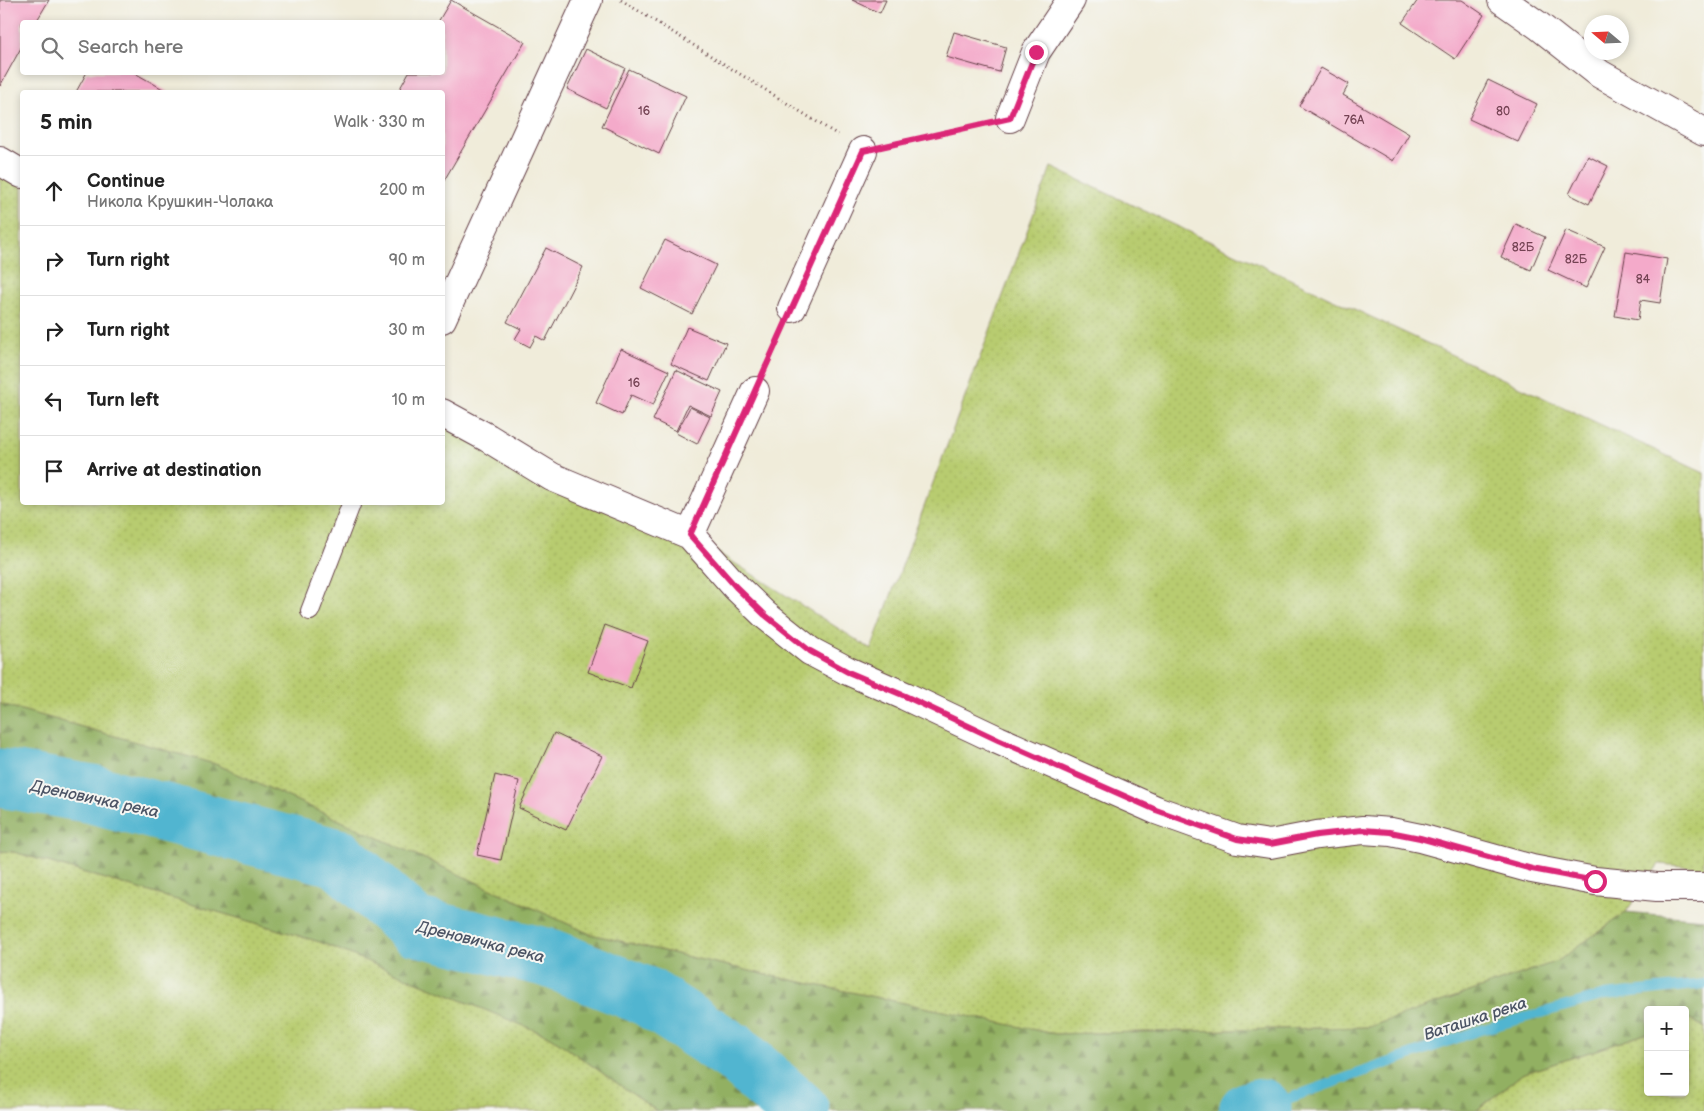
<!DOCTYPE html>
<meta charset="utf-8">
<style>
body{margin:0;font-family:"Balsamiq Sans",sans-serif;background:#f6f6f6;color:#222}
.controls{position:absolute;right:15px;bottom:15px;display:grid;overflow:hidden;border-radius:5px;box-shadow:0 2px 8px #0003}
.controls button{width:45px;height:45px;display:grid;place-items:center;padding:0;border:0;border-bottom:1px solid #e0e0e0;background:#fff;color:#222;font:25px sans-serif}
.compass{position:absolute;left:1584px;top:15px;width:45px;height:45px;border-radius:50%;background:#fff;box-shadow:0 2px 8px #0003;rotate:289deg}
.stop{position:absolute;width:15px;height:15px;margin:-11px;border:4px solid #db2777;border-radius:50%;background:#fff}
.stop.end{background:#db2777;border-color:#fff;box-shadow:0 1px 5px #0008}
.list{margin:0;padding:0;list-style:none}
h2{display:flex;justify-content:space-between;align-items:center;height:65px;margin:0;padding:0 20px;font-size:21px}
h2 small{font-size:16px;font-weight:400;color:#767676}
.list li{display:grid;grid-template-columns:32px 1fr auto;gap:15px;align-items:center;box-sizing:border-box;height:70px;padding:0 20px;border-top:1px solid #e0e0e0}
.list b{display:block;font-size:19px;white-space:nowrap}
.list p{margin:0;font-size:16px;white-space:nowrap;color:#767676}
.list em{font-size:16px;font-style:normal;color:#767676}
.icon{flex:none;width:28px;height:28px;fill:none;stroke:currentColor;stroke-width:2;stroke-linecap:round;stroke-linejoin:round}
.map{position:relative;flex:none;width:1704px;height:1111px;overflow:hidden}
.search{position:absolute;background:#fff;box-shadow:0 2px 8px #0003;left:20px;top:20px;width:425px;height:55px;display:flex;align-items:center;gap:12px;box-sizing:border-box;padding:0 18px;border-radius:5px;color:#767676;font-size:19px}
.panel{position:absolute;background:#fff;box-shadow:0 2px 8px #0003;left:20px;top:90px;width:425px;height:415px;border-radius:5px}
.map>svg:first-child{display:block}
.grass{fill:url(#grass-dots);stroke:#81764d}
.forest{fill:url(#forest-firs);stroke:#6e6846}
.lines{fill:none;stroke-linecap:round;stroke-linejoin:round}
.stream{stroke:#51b5d0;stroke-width:10}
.river{stroke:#51b5d0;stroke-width:59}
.building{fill:#f4aaca}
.service-casing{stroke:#633e45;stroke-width:20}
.minor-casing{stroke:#633e45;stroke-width:30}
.path{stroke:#633e45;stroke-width:3;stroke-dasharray:1 4;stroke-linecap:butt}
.service{stroke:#fff;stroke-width:18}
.minor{stroke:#fff;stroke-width:28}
.route{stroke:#db2777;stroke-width:6}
.labels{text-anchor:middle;stroke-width:4;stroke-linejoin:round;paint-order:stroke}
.number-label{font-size:12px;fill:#744253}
.water-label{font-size:16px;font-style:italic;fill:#4c5465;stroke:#f6f6f2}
</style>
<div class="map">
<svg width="1704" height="1111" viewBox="0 0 1704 1111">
<defs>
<pattern id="grass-dots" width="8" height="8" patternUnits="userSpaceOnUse" patternTransform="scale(1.25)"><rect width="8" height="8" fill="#b8cc6f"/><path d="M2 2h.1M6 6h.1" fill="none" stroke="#a0af60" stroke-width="1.8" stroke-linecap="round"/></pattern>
<pattern id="forest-firs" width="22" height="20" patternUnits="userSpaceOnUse" patternTransform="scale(1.25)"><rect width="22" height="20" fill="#92b062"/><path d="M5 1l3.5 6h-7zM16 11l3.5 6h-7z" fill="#798f51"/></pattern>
</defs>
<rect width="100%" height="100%" fill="#f6f6f2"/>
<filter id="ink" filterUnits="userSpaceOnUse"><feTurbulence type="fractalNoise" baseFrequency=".02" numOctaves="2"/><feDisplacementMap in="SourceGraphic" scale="10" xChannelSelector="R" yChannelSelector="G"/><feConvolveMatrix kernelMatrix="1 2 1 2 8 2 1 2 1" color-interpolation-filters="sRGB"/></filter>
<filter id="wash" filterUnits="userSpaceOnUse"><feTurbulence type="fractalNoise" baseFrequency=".0096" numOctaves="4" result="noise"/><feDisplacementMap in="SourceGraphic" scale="20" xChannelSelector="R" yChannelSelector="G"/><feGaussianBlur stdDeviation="1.12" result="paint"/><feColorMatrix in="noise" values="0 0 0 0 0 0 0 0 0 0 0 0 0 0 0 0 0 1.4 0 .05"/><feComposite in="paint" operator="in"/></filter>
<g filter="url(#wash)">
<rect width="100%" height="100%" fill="#f0ecda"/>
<path class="grass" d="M0,163L22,177V502H442L443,413L690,535L871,649L1051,167L1704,473V868L1659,864L1626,912L1558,961L1369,1027L1055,1034L767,975L590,934L218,765L0,704Z
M0,851L14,852L320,942L551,1037L657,1111H0Z
M1691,1019L1704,1028V1111H1477L1522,1074L1648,1033V1092H1685V1021Z"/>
<path class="forest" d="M0,704L218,765L590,934L767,975L1055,1034L1369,1027L1558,961L1626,912L1704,919V1028L1691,1019L1685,1021V1010H1648V1033L1522,1074L1476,1111H657L551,1037L320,942L14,852L0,851Z"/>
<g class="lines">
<path class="stream" d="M1262,1108L1477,1031L1605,995L1704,984"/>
<path class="river" d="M0,778L92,794L338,858L414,926L549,958L648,997L736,1054L800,1111
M1248,1111L1262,1108"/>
</g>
<g id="blocks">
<path class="building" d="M0,0H49L36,22H22V46L0,86Z
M451,0L525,42L442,184V92H398L409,72H442V22H438Z
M852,0H886L880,13Z
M1418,0H1462L1484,15L1455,59L1402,23Z
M954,32L1006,47L999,72L946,57Z
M586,49L625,68L606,108L567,89Z
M1321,68L1349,84L1343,95L1409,134L1393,161L1299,106Z
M629,69L686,96L659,154L602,126Z
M87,72H133L168,92H76Z
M1488,80L1537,104L1518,142L1469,119Z
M1588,156L1608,166L1589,204L1569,194Z
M1516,224L1545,237L1531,270L1501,257Z
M1566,230L1605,247L1586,288L1548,270Z
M665,240L716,265L692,314L641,288Z
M546,248L583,267L545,341L536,336L530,347L515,339L521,329L507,322Z
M1626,252L1667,259L1660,303L1641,300L1638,320L1615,316Z
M687,327L726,343L709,381L671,364Z
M621,349L669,371L653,405L631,395L622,415L596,403Z
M676,370L722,392L711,416L688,405L676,431L653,420Z
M690,407L710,417L697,444L676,433Z
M605,625L648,641L631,688L588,672Z
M554,733L602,756L566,830L519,808Z
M495,775L519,781L501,860L477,855Z"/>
</g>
</g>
<g filter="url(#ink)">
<use href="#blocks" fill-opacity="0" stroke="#633e45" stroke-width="1"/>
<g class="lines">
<g class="service-casing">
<path id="service" d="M310,611L352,502"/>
</g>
<g class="minor-casing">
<path id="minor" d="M1502,0L1539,26L1600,74L1704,132
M1010,118L1036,52L1071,0
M0,161L22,174
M792,308L863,151
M442,319L588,0
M442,413L488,438L552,477L690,535L736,587L765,615L810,651L848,671L905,696L998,740L1156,810L1237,839L1270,844L1317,835L1363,830L1391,832L1420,838L1532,869L1595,881L1657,887H1704
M690,535L755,391"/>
</g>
<path class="path" d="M621,0L838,135
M892,144L981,124
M767,364L780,336"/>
<use href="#service" class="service"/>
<use href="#minor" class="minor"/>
</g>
</g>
<g class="lines" filter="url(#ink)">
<path class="route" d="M1036,52L1010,118L863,151L690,535L736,587L765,615L810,651L848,672L905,696L998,740L1156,810L1237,839L1270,844L1317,835L1363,830L1390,832L1420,838L1532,869L1595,881"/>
</g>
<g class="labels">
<g class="number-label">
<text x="644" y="115">16</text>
<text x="1503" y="115">80</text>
<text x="1354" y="124">76А</text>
<text x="1523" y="251">82Б</text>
<text x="1576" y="263">82Б</text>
<text x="1643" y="283">84</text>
<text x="634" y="387">16</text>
</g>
<g class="water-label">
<text transform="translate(95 798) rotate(12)" y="6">Дреновичка река</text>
<text transform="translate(481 941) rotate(14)" y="6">Дреновичка река</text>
<text transform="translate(1475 1018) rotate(-18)" y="6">Ваташка река</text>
</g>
</g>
</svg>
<div class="controls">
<button>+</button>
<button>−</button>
</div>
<svg class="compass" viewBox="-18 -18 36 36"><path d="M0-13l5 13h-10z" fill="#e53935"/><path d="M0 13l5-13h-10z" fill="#767676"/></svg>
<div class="stop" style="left:1595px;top:881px"></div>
<div class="stop end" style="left:1036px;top:52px"></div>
<div class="search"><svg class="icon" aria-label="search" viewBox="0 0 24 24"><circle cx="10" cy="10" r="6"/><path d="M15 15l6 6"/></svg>Search here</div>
<section class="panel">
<h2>5 min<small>Walk · 330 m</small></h2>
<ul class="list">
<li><svg class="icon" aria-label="ahead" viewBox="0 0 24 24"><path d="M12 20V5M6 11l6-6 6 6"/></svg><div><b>Continue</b><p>Никола Крушкин-Чолака</p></div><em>200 m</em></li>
<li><svg class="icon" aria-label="right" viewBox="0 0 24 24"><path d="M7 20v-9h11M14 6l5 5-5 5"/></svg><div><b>Turn right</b></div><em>90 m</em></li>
<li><svg class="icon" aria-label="right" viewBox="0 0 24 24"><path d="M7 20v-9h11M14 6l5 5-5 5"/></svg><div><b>Turn right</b></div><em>30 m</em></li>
<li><svg class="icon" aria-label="left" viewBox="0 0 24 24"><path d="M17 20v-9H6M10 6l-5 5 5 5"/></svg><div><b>Turn left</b></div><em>10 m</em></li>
<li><svg class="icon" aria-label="arrive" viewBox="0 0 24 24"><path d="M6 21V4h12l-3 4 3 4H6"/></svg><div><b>Arrive at destination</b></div></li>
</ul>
</section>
</div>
